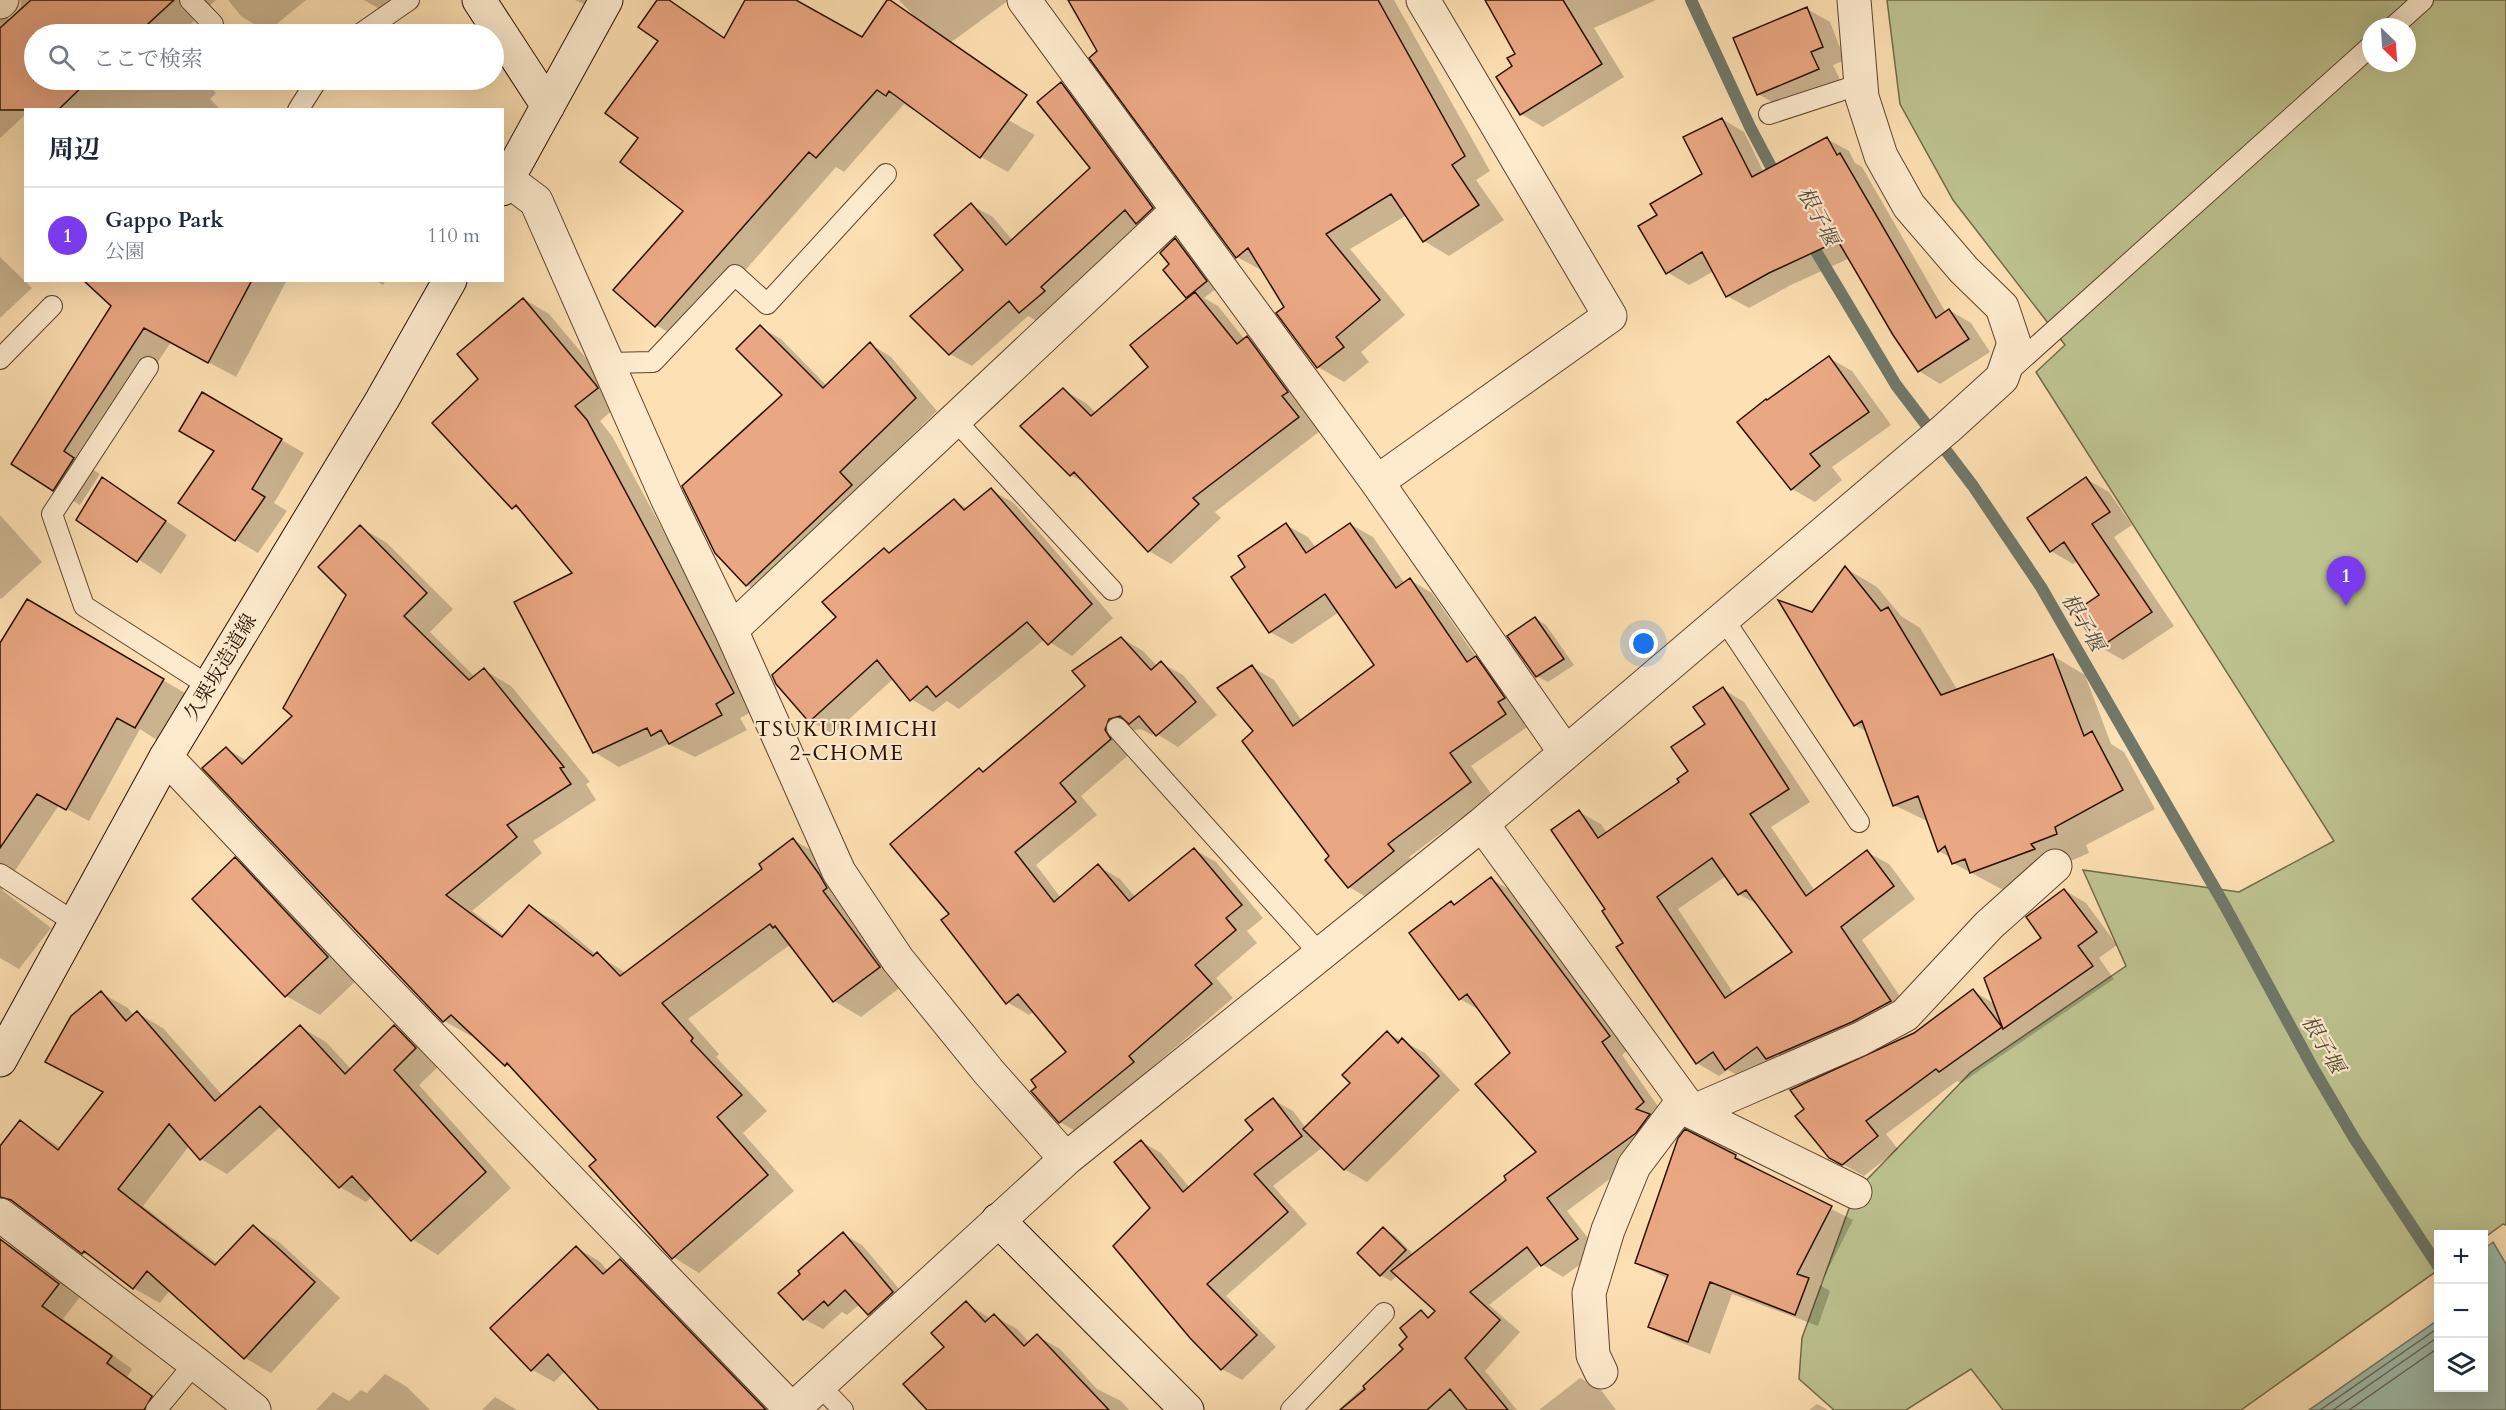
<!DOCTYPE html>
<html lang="ja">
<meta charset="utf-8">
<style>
body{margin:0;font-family:Cardo,"Noto Serif JP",serif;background:#f2f2f3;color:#1f2937}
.controls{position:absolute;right:18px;bottom:18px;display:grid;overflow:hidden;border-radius:0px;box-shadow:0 6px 24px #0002}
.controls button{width:54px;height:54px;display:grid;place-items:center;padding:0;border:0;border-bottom:2px solid #e0e1e3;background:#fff;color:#1f2937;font:30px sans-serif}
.compass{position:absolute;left:2362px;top:18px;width:54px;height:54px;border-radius:50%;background:#fff;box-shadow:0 6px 24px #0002;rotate:155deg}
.you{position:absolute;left:1644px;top:644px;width:21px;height:21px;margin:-15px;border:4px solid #fff;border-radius:50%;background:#1a73e8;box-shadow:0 0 0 9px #1a73e833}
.badge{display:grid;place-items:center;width:39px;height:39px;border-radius:50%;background:#7c3aed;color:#fff;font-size:20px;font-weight:700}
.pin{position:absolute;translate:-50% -50px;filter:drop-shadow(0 2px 3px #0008)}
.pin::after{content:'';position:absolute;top:32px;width:21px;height:18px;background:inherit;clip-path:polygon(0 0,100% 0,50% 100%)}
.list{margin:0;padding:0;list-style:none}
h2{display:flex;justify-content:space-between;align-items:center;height:78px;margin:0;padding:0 24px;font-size:26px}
h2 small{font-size:20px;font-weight:400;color:#747a83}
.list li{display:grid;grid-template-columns:39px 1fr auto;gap:18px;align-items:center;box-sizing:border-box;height:96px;padding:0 24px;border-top:2px solid #e0e1e3}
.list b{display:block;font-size:22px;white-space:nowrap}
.list p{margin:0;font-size:20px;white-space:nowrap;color:#747a83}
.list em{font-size:20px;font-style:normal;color:#747a83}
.icon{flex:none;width:33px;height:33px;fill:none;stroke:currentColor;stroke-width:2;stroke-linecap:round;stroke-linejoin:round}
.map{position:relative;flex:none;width:2506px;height:1410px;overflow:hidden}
.search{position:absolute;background:#fff;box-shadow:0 6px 24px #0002;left:24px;top:24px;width:480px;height:66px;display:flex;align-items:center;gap:15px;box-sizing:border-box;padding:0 21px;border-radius:33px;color:#747a83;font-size:22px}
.panel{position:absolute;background:#fff;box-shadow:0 6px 24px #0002;left:24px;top:108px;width:480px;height:174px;border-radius:0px}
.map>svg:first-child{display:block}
.green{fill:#bdc38f;stroke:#746a48;stroke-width:1.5;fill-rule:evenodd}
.water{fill:#9fbdad;stroke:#707869;stroke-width:1.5}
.shadow{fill:#0003;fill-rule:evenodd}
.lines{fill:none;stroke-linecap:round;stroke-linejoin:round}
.shore{stroke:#646658;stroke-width:1.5}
.stream{stroke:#707869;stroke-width:12}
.building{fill:#eaa783;stroke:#2a1002;stroke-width:1.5;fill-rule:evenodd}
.lane-casing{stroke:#5f442e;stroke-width:22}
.street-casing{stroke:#5f442e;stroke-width:35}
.secondary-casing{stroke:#2a1002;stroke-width:35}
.lane{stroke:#feebce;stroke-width:20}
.street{stroke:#feebce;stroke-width:33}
.secondary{stroke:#feebce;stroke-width:33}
.labels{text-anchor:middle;stroke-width:4.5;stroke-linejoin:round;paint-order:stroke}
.street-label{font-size:20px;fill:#2a1002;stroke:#feebce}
.water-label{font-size:21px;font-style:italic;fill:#534d3e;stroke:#feebce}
.neighbourhood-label{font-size:21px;letter-spacing:1.5px;fill:#2a1002;stroke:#feebce}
</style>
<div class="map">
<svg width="2506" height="1410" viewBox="0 0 2506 1410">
<rect width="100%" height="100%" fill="#fde0b3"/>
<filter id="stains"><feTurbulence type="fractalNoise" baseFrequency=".00333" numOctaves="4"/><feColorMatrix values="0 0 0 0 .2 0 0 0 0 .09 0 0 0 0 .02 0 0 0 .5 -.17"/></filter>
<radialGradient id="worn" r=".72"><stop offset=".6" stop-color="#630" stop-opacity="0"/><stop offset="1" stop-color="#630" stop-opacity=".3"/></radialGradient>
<path class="green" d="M1887,0H2506V1225L2503,1224L2484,1238V1234H2438V1270L2241,1410H2003L1971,1369L1906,1410H1834L1799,1379L1802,1338L1855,1192L1971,1072L2126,966L2083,870L2239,892L2334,841L2036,372L2065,345L1953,200L1900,104ZM2371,27H2407V63H2371Z"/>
<path class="water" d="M2493,1242L2506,1264V1410H2309L2438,1320V1388H2484V1249Z"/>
<path class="shadow" d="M0,0H19L13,4L8,13V20L16,14L21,6V0H216L180,34H34V80H203L216,93L210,99L221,110H26V114L0,138Z
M228,0H306L267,32L241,16Z
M364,0H414L390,15Z
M575,0H596L592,8Z
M659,0H667L726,38L747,0H793L1035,135L1008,172L981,157L915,108L913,110L904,104L844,172L836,167L683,341L656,325L685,210L640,137L660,41Z
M899,0H1009L950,43L927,30Z
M1070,0H1394L1490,171L1476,180L1504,220L1449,256L1424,241L1407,215L1350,249L1405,315L1361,352L1369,362L1344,382L1318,367L1286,307L1263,271L1237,257L1099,51Z
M1487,0H1656L1594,28L1624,77L1543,127L1521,114L1514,67L1517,54Z
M1807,9L1830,22L1845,60L1833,65L1841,82L1781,107L1758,94Z
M1061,84L1083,96L1174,221L1042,324L1028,316L972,366L950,354L965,270L971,205L993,217L1013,241L1092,168L1037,104Z
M1722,119L1744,132L1764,173L1827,139L1849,151L1855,163L1862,167L1946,313L1949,310L1971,323L1990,352L1940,384L1919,371L1850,258L1791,285L1749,308L1727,296L1714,271L1689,285L1667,272L1659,215L1704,174Z
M1176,240L1186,246L1217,288L1204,298L1218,306L1245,340L1247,338L1270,351L1320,431L1215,512L1221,518L1171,564L1149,551L1088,485L1071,475L1063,390L1086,403L1096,413L1150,367L1189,298L1172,265Z
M0,257L32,288L0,318Z
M85,280H287L236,377L171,342L89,467L100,474L80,505L11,463L112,306Z
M375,280H386L383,285Z
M524,299L549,314L622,401V402L600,421L612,436L759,708L740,718L747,730L695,757L668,744L619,767L594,752L574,573L527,515L513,507L480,380Z
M760,327L781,339L827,386L870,344L891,357L937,411L861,485L872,498L768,597L747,585L784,395Z
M1829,358L1852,371L1891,425L1832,467L1842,480L1815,502L1792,489L1768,401Z
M202,394L304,453L274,503L287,511L258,553L236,540Z
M103,479L187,535L161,574L78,520Z
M2086,479L2109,492L2132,525L2114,537L2174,626L2123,660L2100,647L2101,596L2078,561L2073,564L2051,551Z
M991,490L1014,503L1113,618L1072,656L1045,639L959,709L947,701L933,712L911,699L893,679L833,734L810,721L838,617L884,550L891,553L955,501L968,509Z
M0,515L42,562L1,599L0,598Z
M1350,524L1373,537L1405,584L1410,580L1432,593L1478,660L1498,671L1526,711L1519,716L1527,727L1471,766L1492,795L1409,857L1415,865L1371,900L1349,887L1255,731L1252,667L1274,680L1302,721L1376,665L1339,612L1292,644L1270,632L1247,567L1286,525L1308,537L1316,548Z
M360,527L387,543L453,609L430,632L475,677L484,670L511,686L590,782L586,784L596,800L533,841L542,853L472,911L505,936L530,907L557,922L597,955L626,973L765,870L793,840L820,855L906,983L861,1017L834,1001L791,944L688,1019L719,1054L716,1057L767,1111L743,1133L794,1191L699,1273L673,1257L598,1160L515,1070L506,1065L474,1034L471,1036L444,1021L205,768L226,748L247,761L294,716L348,595Z
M1845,568L1877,587L1901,616L1920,628L1958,691L2053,656L2085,675L2111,744L2124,752L2155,809L2086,845L2089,853L2003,890L1953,863L1951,858L1939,851L1929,822L1894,805L1867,732L1855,725L1813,613Z
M28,601L185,693L157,740L140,729L89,821L59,805L2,890L51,928L19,969L0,958V646Z
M1535,618L1546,625L1574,665L1548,682L1537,676Z
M1121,638L1143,651L1157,666L1161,663L1183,675L1217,715L1178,747L1155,733L1152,735L1141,729L1131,731L1132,752L1081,796L1097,815L1036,865L1061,898L1098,866L1120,879L1136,898L1195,850L1216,862L1263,918L1247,931L1257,943L1216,978L1233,998L1150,1069L1155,1075L1082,1135L1060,1122L1033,1092L1068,1052L1034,1011L1029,1015L1007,1002L951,914L980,770L985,773L1088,686Z
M1723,689L1744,702L1810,802L1771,827L1815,891L1867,852L1889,864L1915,899L1862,940L1912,1014L1748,1081L1728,1070L1719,1076L1697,1063L1618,947L1625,943L1607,909L1579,812L1601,824L1607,833L1681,782L1690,771ZM1726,876L1739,894L1760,906L1795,952L1734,994L1678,909Z
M235,859L268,879L361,976L320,1015L286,996L194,899Z
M1491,879L1512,891L1630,1048L1622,1055L1664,1115L1657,1144L1567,1211L1598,1251L1563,1277L1541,1264L1489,1305L1520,1332L1485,1371L1517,1410H1338L1405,1349L1437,1311L1398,1275L1391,1281L1380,1275L1383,1229L1394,1235L1414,1255L1509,1180L1539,1152L1512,1054L1481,1011L1460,999L1451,903L1456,906Z
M2064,890L2086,903L2117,945L2099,958L2114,979L1961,1083L1957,1081L1886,1134L1898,1149L1864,1176L1830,1157L1914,1035L1973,991L1995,1004L2044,939Z
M101,993L128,1008L134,1016L137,1013L163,1028L223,1096L300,1027L326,1042L352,1070L394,1027L421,1042L441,1064L419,1085L511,1188L438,1255L412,1239L372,1196L366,1202L340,1187L281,1126L227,1174L201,1159L189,1146L143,1206L218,1264L253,1227L279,1242L340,1298L271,1373L245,1358L170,1290L160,1303L133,1288L103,1264L83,1253L0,1183V1148L21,1122L61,1148L104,1093L73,1077Z
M1387,1033L1425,1053L1460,1090L1367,1182L1344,1169L1323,1147L1273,1186L1307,1224L1226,1296L1276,1347L1242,1380L1222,1369L1152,1208L1142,1142L1161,1153L1190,1188L1255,1130L1273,1100L1293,1111L1306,1128L1352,1083Z
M1736,1156L1758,1169L1757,1171L1853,1220L1820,1285L1830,1291L1818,1326L1732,1294L1710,1354L1672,1339L1650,1327L1668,1279L1637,1263Z
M843,1234L862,1245L911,1303L887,1325L869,1314L860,1304L847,1315L842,1312L823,1329L804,1319L780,1293Z
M0,1240L21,1252L80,1297L63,1319L132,1369L127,1377L171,1410H0Z
M577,1248L599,1261L608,1271L620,1260L642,1273L774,1410H601L565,1371L554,1382L531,1369Z
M966,1303L991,1319L994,1316L1017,1329L1030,1343L1037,1336L1060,1349L1097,1389L1121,1401L1129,1410H929L946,1347Z
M385,1374L407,1387L430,1410H316L333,1392L349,1401L361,1390L367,1393Z
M1580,1378L1601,1390L1616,1410H1539Z
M495,1397L517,1410H518H482Z
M1817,1404L1828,1410H1809Z"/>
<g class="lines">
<path class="shore" d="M2320,1410L2438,1328
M2333,1410L2438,1337
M2349,1410L2438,1348"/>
<path class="stream" d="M1691,0L1750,127L1778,180
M1808,238L1896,385L1973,486L2041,587L2225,906L2313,1068L2354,1138L2438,1266"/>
</g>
<path class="building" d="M31,0H174L137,34H34V80H89L58,110H0V28Z
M657,0H669L724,38L745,0H796L862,37L887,0H890L1027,95L980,158L889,91L886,96L877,90L816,158L809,152L655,327L613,290L683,211L620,162L638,138L605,113L658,41L638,27Z
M1068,0H1378L1465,156L1452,165L1479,205L1423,242L1391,194L1326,234L1380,300L1336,337L1344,347L1317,368L1276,313L1284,307L1248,248L1236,258L1089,58L1097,51Z
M1485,0H1563L1602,64L1520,115L1496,77L1512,66L1507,58L1515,54Z
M1807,7L1823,47L1811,52L1819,69L1757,95L1733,38Z
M1061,82L1153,208L1136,224L1125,210L1041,287L1045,291L1019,313L1009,301L949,355L910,316L963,270L934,235L971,203L1006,245L1090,168L1037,102Z
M1722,118L1752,177L1827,137L1837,155L1840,153L1936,318L1949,309L1969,339L1918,372L1893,335L1838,241L1769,273L1726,297L1702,252L1666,274L1638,226L1657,215L1650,204L1702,174L1683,137Z
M1175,238L1207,281L1186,298L1163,270L1169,264L1160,253Z
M83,280H252L208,363L144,328L64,451L74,458L53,491L11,464L111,306Z
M1195,292L1237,344L1247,336L1288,392L1282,396L1299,417L1193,498L1199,504L1148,552L1074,472L1070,476L1020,426L1063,388L1091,416L1148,367L1130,345Z
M523,298L596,385L598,388L575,406L587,420L734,693L716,704L722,715L669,744L661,730L651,736L647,728L593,753L514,602L572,573L516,505L512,509L432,423L478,379L457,354Z
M760,325L823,388L870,342L916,398L840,472L852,485L746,586L715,553L682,486L782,395L736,349Z
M1829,356L1869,412L1810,454L1820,466L1791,490L1737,422L1766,399L1767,400Z
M202,392L282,439L252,489L265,497L235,541L178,503L214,451L179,431Z
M102,477L166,521L137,562L76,520Z
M2086,477L2110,512L2092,524L2152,612L2099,648L2074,612L2099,595L2064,542L2050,552L2027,518Z
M991,488L1092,604L1048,645L1027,622L936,697L927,686L910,701L877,660L809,722L776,684L772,675L836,617L822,602L884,548L889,553L954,499L964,510Z
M1286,523L1306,553L1350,523L1396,588L1410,578L1467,662L1476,656L1505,698L1498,702L1506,714L1450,753L1471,782L1388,844L1394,851L1348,888L1325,860L1329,856L1242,741L1253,731L1217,688L1252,665L1293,726L1374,665L1325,594L1269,633L1231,577L1245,567L1238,556Z
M360,525L427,593L404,616L469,680L484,668L564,767L560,768L571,784L507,825L517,837L446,895L502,937L529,905L593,956L597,952L620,976L762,869L759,864L793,838L819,874L827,888L823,891L880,967L833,1002L775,926L773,928L770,924L662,1003L693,1038L691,1041L742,1095L717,1117L768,1175L672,1259L589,1166L596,1160L507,1063L505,1066L451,1015L443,1022L202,768L226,747L242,764L292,716L283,708L346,595L318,567Z
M1845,566L1881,611L1888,607L1941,695L2053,654L2084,736L2092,731L2123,790L2055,827L2057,834L2031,844L2035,849L1970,873L1965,859L1952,864L1945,846L1938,852L1918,796L1893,806L1862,721L1854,726L1778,600L1812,612Z
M27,599L164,679L135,728L117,718L66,810L37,794L0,848V643Z
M1535,617L1564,659L1536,677L1507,636Z
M1121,637L1151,670L1161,661L1196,702L1156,736L1139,716L1129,724L1120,716L1109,719L1105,730L1111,739L1060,783L1076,802L1015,852L1054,902L1098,864L1129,901L1194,848L1242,905L1226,918L1236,930L1195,965L1212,984L1129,1056L1134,1062L1059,1123L1031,1091L1036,1087L1031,1080L1066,1052L1018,994L1006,1004L941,920L949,914L890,844L979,768L983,772L1085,686L1072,671Z
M1723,687L1789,789L1750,814L1806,896L1867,850L1894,886L1841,927L1891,1001L1852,1022L1766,1059L1757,1047L1725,1070L1713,1052L1696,1064L1616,947L1623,943L1602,911L1605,909L1551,830L1579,810L1598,838L1679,782L1677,779L1688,771L1671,747L1705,724L1693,707ZM1712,858L1738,895L1746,890L1792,952L1725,998L1657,897Z
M235,857L328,957L285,997L192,899Z
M1491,877L1610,1036L1602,1042L1644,1102L1636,1109L1650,1114L1636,1133L1547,1198L1578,1239L1541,1266L1527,1247L1470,1292L1500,1320L1465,1358L1508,1410H1467L1450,1389L1427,1410H1340L1365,1389L1363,1386L1403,1349L1399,1345L1407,1337L1400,1328L1421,1310L1428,1318L1435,1311L1391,1271L1506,1180L1504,1176L1536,1152L1475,1084L1510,1053L1467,994L1459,1000L1409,933L1451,901L1454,905Z
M2064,889L2097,932L2078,946L2093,966L2003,1029L1984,978L2041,938L2026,917Z
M1973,989L2002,1027L1939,1072L1936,1069L1866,1121L1878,1136L1842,1165L1829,1158L1795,1116L1804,1109L1790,1090L1914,1033Z
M101,991L126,1021L137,1011L215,1101L300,1025L345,1074L394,1025L416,1048L394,1070L486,1172L411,1241L352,1176L339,1188L260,1106L200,1160L169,1124L118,1189L215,1265L253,1225L315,1282L244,1359L147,1271L133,1289L84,1251L82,1254L11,1200L0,1197V1146L20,1120L58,1150L103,1092L45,1062L71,1016Z
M1387,1031L1398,1043L1402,1038L1439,1076L1344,1170L1303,1129L1350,1083L1342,1075Z
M1273,1098L1302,1136L1254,1174L1288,1212L1207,1284L1257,1335L1221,1370L1190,1338L1113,1246L1150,1208L1114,1162L1141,1140L1183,1192L1253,1130L1245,1120Z
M1685,1129L1736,1155L1735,1158L1832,1206L1797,1274L1809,1278L1795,1315L1710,1282L1688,1342L1648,1327L1668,1275L1635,1263L1678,1138Z
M1383,1227L1406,1250L1380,1276L1357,1253Z
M843,1232L893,1292L868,1315L845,1290L828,1306L824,1301L803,1320L778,1293L800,1274L798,1271Z
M0,1239L59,1284L42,1306L112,1356L107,1363L152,1396L144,1410H0Z
M576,1246L603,1274L620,1259L766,1410H599L548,1354L531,1371L490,1328Z
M966,1301L985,1322L994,1314L1024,1346L1037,1334L1109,1410H927L903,1384L944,1347L931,1333Z"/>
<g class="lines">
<g class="lane-casing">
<path id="lane" d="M190,0L213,24
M2393,27L2423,0
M360,34L409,0
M298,110L317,80
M1769,114L1861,84
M0,359L52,306
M608,363L653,362L735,275L767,304L886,174
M148,367L52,514L84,606L209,686
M2009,371L2371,46
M955,420L1112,590
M1723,618L1859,822
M1117,728L1321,955
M0,874L74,922
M819,1385L843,1410
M156,1410L195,1363
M1291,1410L1384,1313"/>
</g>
<g class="street-casing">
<path id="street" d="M1024,0L1377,482L1565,752
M0,2L2,0
M508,180L536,201L667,498L731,630L839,872L898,960L988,1071L1066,1159
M1377,482L1610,316L1423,0
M731,630L1177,211
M166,757L363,966L792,1410
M1482,824L1692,1112L1860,1039L1905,1015L1989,925L2055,866
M1692,1112L1855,1192
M0,1215L195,1363L254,1410
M1601,1372L1593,1355L1589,1293L1608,1230L1634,1166L1683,1101
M792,1410L1066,1159L1482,824L1947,428L2002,378L2014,343L2002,307L1964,270L1909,206L1881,156L1862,97L1854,0"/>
</g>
<g class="secondary-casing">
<path id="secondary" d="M479,0L548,106
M502,189L606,0
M0,1060L166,757L382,400L450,280
M998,1220L1187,1410"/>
</g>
<use href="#lane" class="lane"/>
<use href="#street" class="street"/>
<use href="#secondary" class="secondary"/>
</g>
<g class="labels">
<g class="street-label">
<text transform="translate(220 667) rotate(-59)" y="7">久栗坂造道線</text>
</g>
<g class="water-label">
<text transform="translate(1818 216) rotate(62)" y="7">根子堰</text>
<text transform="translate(2083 622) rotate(60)" y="7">根子堰</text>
<text transform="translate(2323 1044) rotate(60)" y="7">根子堰</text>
</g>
<g class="neighbourhood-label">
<text x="847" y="736">TSUKURIMICHI<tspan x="847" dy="24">2-CHOME</tspan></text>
</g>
</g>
<rect width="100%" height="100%" filter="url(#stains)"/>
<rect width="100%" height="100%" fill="url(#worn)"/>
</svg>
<div class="controls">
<button>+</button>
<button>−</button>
<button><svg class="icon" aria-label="layers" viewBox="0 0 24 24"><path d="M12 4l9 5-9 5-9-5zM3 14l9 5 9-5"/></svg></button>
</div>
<svg class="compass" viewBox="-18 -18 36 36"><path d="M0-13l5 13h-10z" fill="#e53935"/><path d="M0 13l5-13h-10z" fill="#747a83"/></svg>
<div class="you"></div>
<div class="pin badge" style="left:2346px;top:606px">1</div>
<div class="search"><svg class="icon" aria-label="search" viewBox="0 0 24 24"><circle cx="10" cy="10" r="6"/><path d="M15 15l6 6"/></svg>ここで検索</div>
<section class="panel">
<h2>周辺<small></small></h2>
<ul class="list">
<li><span class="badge">1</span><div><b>Gappo Park</b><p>公園</p></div><em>110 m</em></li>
</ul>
</section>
</div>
